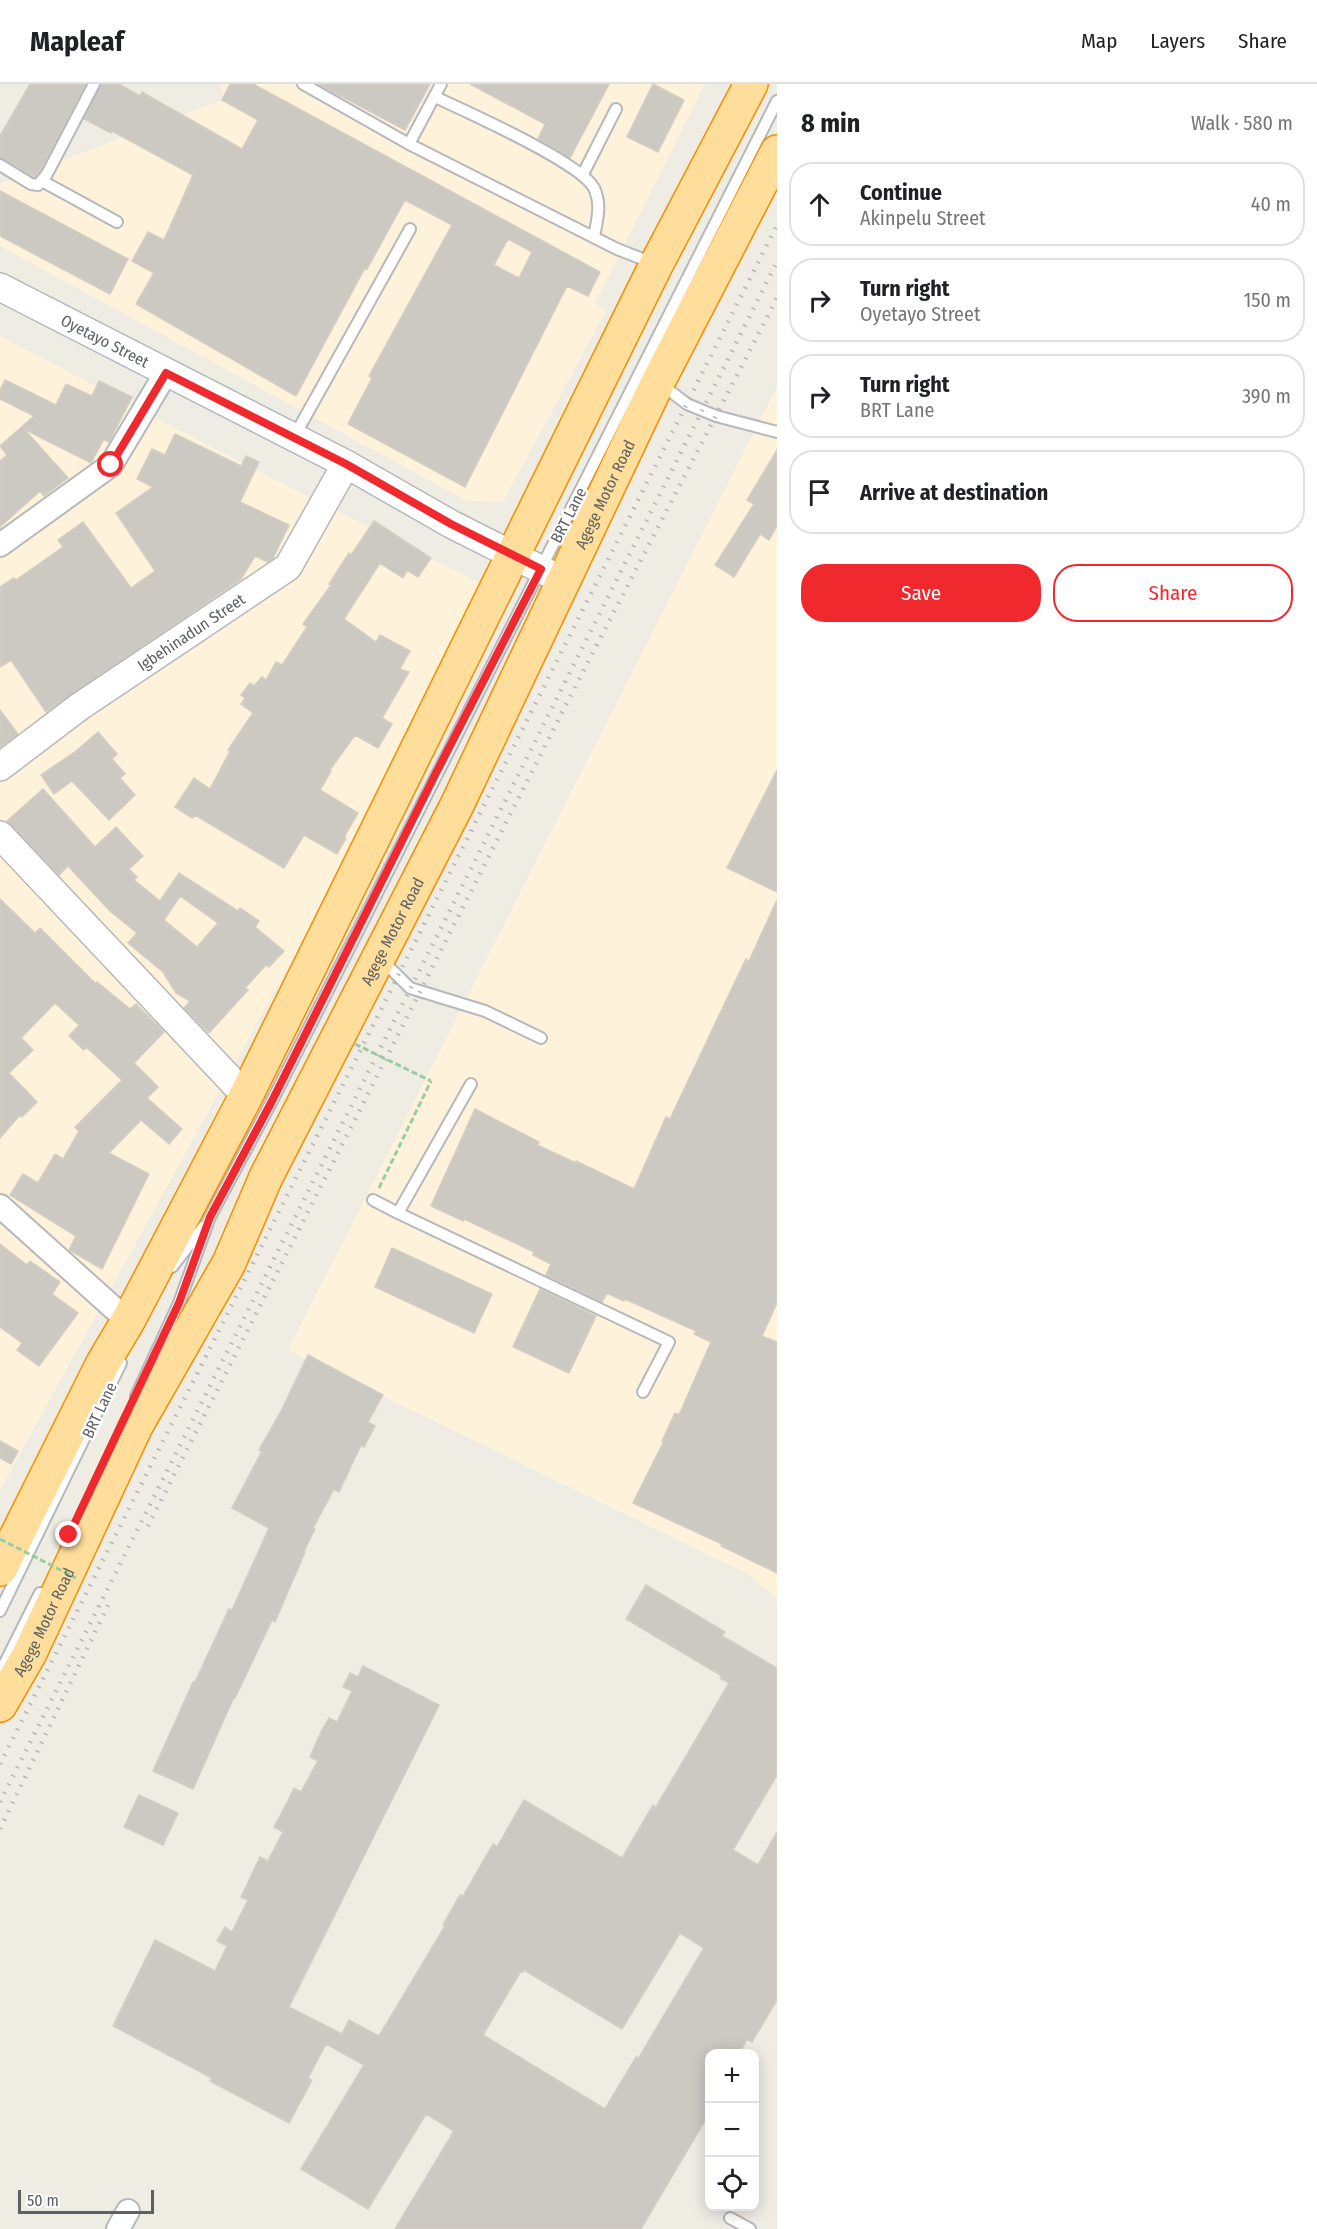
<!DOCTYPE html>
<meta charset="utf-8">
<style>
body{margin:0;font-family:"Fira Sans Condensed",sans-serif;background:#f2f2f2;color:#202124}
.controls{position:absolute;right:18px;bottom:18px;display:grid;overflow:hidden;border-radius:12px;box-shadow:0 3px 15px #0003}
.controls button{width:54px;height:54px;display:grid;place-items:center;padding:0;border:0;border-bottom:2px solid #e0e0e0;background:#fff;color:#202124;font:30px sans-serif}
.scale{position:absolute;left:18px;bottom:15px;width:136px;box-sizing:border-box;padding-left:6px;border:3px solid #5c6165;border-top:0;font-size:16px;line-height:21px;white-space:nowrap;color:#5c6165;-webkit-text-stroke:4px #fff;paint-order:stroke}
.stop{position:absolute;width:18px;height:18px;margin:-14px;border:4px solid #f0292f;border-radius:50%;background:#fff}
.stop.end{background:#f0292f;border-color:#fff;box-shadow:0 2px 6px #0008}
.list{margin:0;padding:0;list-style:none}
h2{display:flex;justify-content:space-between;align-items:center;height:78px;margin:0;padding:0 24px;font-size:26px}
h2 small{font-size:20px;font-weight:400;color:#757577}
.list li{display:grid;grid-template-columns:39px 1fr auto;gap:18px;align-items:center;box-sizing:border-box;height:84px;margin:0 12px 12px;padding:0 12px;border:2px solid #e0e0e0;border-radius:24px}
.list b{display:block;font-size:22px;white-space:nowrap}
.list p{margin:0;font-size:20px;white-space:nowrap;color:#757577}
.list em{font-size:20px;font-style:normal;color:#757577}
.actions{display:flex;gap:12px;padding:18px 24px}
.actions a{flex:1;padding:14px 0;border:2px solid #f0292f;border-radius:24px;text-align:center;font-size:21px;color:#f0292f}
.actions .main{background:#f0292f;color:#fff}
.icon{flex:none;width:33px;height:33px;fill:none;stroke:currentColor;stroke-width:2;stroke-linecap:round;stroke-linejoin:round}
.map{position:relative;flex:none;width:777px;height:2145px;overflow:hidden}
header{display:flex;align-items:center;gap:36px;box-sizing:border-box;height:84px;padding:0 30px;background:#fff;border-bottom:2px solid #e0e0e0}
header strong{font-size:28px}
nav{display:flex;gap:33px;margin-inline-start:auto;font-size:21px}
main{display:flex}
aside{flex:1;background:#fff}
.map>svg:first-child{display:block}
.commercial{fill:#fff2da}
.building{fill:#ccc9c3;stroke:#d4cdc2;stroke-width:1.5;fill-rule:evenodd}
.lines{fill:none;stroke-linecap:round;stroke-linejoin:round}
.service-casing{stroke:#b5b8bc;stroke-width:14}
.minor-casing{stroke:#b5b8bc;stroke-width:26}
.tertiary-casing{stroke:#b5b8bc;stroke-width:30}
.trunk-casing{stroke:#f48d00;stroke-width:36}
.path{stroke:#9acba3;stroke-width:3;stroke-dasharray:6 3;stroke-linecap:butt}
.service{stroke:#fff;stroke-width:10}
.minor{stroke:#fff;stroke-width:22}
.tertiary{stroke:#fff;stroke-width:27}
.trunk{stroke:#ffde9b;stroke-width:33}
.rail{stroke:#b3b4b5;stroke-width:4.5;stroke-dasharray:1.5 8;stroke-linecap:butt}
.path-bridge{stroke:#9acba3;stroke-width:3;stroke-dasharray:6 3;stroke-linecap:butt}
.route{stroke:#f0292f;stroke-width:8}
.labels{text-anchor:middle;stroke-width:5;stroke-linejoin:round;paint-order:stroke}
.street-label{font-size:16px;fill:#5c6165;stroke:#fff}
</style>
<header>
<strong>Mapleaf</strong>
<nav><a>Map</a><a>Layers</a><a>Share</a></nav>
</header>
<main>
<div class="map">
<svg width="777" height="2145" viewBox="0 0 777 2145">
<rect width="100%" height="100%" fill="#efece4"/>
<path class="commercial" d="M221,0H705L595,220L606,227L503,418L467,417L0,162V100L222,16Z
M0,252L238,377L495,507L0,1406Z
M777,303V1515L748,1490L288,1266Z"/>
<path class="building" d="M30,0H86L41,86L35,93L0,74V52Z
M101,0H119L140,12L142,8L242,65L258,36L222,16L230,0H253L600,188L588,212L567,202L465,403L348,340L372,294L369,292L452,141L405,116L367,185L365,184L296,312L136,220L154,189L132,177L148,148L164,156L193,91L112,47L111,49L84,35ZM508,155L532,168L519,194L494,181Z
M318,0H430L405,46Z
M470,0H609L570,74L538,55L545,40Z
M653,0L684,16L658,68L627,53Z
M0,107L128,175L110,210L0,152Z
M5,296L56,321L66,300L92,312L99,297L132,313L109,358L104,355L91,379L24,345L68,394L44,412L40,407L0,443V377L7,371L0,362L34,332L0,315V306Z
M175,350L241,382L246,372L259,378L240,418L289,441L273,474L268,478L255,472L241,495L46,628L11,576L0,583V503L14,494L16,496L63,463L58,456L83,438L131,504L155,487L116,429L153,403L137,395L152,365L165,371Z
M777,366V442L769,456L760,450L734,493L715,481L754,420L747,416Z
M374,437L431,474L418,493L407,486L403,494L380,479L344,535L376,558L380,551L410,567L400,585L409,588L382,634L392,640L378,664L355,651L330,686L331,687L320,706L358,729L344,753L346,754L337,770L304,751L284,784L195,731L192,734L175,723L194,694L210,705L230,667L228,666L253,629L241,620L245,614L241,611L250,599L254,602L262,593L266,596L276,578L282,581L307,543L303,540L331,501L329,500L349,469L351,471Z
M0,626L18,650L0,663Z
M98,648L117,670L112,675L125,690L120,694L135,711L109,736L72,697L54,710L41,691L76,667Z
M777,686V808L727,784Z
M43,705L95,763L116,743L143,772L129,785L137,793L134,796L160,817L179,789L238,827L240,824L259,837L255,843L284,867L269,883L266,881L245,904L248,906L209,949L184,924L190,917L176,909L163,888L128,859L137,849L110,827L68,782L59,791L7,737ZM180,812L218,839L197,863L164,836Z
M0,815L35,849L40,844L96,900L97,898L130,925L136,920L164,948L134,979L158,1003L147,1014L182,1045L169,1060L141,1036L109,1069L149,1090L102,1185L69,1166L76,1152L10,1111L23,1090L38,1099L55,1070L63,1075L79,1047L75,1043L122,996L86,963L84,966L69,952L79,941L55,919L21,954L33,966L9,989L37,1018L22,1033L20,1031L0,1054Z
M777,816V1219L762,1252L777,1258V1489L721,1462L722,1460L633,1419L664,1357H662L675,1329L679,1331L711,1258L694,1250L696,1247L625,1215L624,1217L607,1209L602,1218L546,1191L551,1180L533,1171L534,1168L464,1135L463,1137L431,1122L475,1025L539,1058L537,1061L576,1079V1077L634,1105L666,1033L670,1035L731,906L746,875L749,877Z
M0,1160L27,1181L30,1177L60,1198L52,1210L78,1229L39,1282L17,1266L22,1259L0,1243Z
M392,1164L492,1210L474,1249L375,1203Z
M540,1205L596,1232L569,1289L513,1263Z
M308,1271L383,1311L368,1338L375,1342L364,1363L361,1361L339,1408L334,1405L313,1444L315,1445L304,1467L305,1468L275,1538L272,1536L235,1614L234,1613L193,1705L153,1687L193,1598H195L229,1525L232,1526L269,1444L232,1424L262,1367L259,1366L281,1327Z
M0,1357L18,1367L11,1380L0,1374Z
M646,1501L725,1548L722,1552L777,1584V1691L733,1766L758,1781L777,1748V1916L752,1958L747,1955L739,1970H710V2028L641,2145H395L454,2047L426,2030L368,2125L301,2085L364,1981L326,1960L308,1994L312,1996L289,2039L210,1997L212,1994L113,1942L155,1856L215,1887L227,1862L217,1857L225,1843L232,1848L248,1816L241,1813L260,1773L268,1777L283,1748L274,1743L288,1717L294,1704L301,1708L318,1677L310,1673L322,1646L329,1634L337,1638L352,1607L343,1603L350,1589L358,1593L363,1582L439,1621L289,1923L342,1950L349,1936L379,1952L445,1842L443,1841L460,1811L463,1812L493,1760L497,1763L524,1716L622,1774L653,1721L656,1723L729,1599L720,1594L722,1592L626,1535ZM680,1849L704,1864L638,1975L636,1973L605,2025L483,1951L521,1887L523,1888L524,1886L622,1945Z
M139,1711L178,1729L163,1761L124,1743Z"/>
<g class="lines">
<g class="service-casing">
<path id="service" d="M303,0L409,60L617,165L653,179
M435,13C467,28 580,78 594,104C602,121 597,136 594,153
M409,60L441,0
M0,81L31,100L38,101L47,90L94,0
M583,90L616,25
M42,97L117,138
M661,300L687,320L716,332L777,348
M294,353L410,145
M382,876L410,904L485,927L541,954
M471,1000L398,1129L669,1258L643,1308
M373,1116L398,1129
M172,1183L203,1143
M136,1312L179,1219L210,1133L272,1017L777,17
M0,1527L121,1279
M1,1587L40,1509
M730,2134L750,2145"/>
</g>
<g class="minor-casing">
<path id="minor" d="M0,461L111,381L166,289
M0,1122L128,1237
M118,2145L128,2127"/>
</g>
<g class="tertiary-casing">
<g id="tertiary">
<path id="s1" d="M0,203L346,380L451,440L562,496"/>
<path id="s2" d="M0,683L79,623L288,483L346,380"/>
<path d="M0,751L246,1012"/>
</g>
</g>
<g class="trunk-casing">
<g id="trunk">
<path d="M0,1485L103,1279L128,1237L246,1012L656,181L751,0"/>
<path id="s3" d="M0,1621L30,1569L136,1342L229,1179L266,1093L457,721L658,298L777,68"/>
</g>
</g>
<path class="path" d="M379,1104L431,997"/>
<use href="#service" class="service"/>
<use href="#minor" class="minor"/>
<use href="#tertiary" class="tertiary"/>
<use href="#trunk" class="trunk"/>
<path class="rail" d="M148,1442L574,605L777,214
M0,1680L777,141
M0,1718L777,178
M0,1745L110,1517"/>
<path class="path-bridge" d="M355,960L431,997
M0,1455L76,1494"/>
</g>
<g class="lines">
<path class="route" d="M69,1451L179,1219L210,1133L272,1017L436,689L541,485L451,440L346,380L166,289L111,381"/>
</g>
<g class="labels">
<g class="street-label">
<text dy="6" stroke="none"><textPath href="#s1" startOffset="118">Oyetayo Street</textPath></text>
<text dy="6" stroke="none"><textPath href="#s3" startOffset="1354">Agege Motor Road</textPath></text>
<text transform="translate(568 431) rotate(-63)" y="6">BRT Lane</text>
<text dy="6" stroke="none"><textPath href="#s2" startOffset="234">Igbehinadun Street</textPath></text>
<text dy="6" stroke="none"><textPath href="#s3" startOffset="868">Agege Motor Road</textPath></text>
<text transform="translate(99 1326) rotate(-65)" y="6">BRT Lane</text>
<text dy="6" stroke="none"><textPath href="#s3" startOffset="94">Agege Motor Road</textPath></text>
</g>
</g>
</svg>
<div class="controls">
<button>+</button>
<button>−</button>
<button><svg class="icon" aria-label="locate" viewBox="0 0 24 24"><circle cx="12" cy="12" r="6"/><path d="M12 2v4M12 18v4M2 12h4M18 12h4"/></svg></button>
</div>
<div class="scale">50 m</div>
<div class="stop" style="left:111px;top:381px"></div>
<div class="stop end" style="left:69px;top:1451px"></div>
</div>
<aside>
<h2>8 min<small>Walk · 580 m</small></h2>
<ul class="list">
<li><svg class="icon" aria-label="ahead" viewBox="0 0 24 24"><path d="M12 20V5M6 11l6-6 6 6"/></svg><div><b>Continue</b><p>Akinpelu Street</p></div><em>40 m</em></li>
<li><svg class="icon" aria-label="right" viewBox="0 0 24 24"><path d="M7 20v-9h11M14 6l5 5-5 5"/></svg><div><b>Turn right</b><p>Oyetayo Street</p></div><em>150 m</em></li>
<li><svg class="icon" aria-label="right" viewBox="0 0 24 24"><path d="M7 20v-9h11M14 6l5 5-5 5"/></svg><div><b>Turn right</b><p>BRT Lane</p></div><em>390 m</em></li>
<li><svg class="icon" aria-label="arrive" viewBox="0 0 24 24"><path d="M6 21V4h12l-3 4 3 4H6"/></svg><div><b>Arrive at destination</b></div></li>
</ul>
<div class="actions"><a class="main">Save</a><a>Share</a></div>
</aside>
</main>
